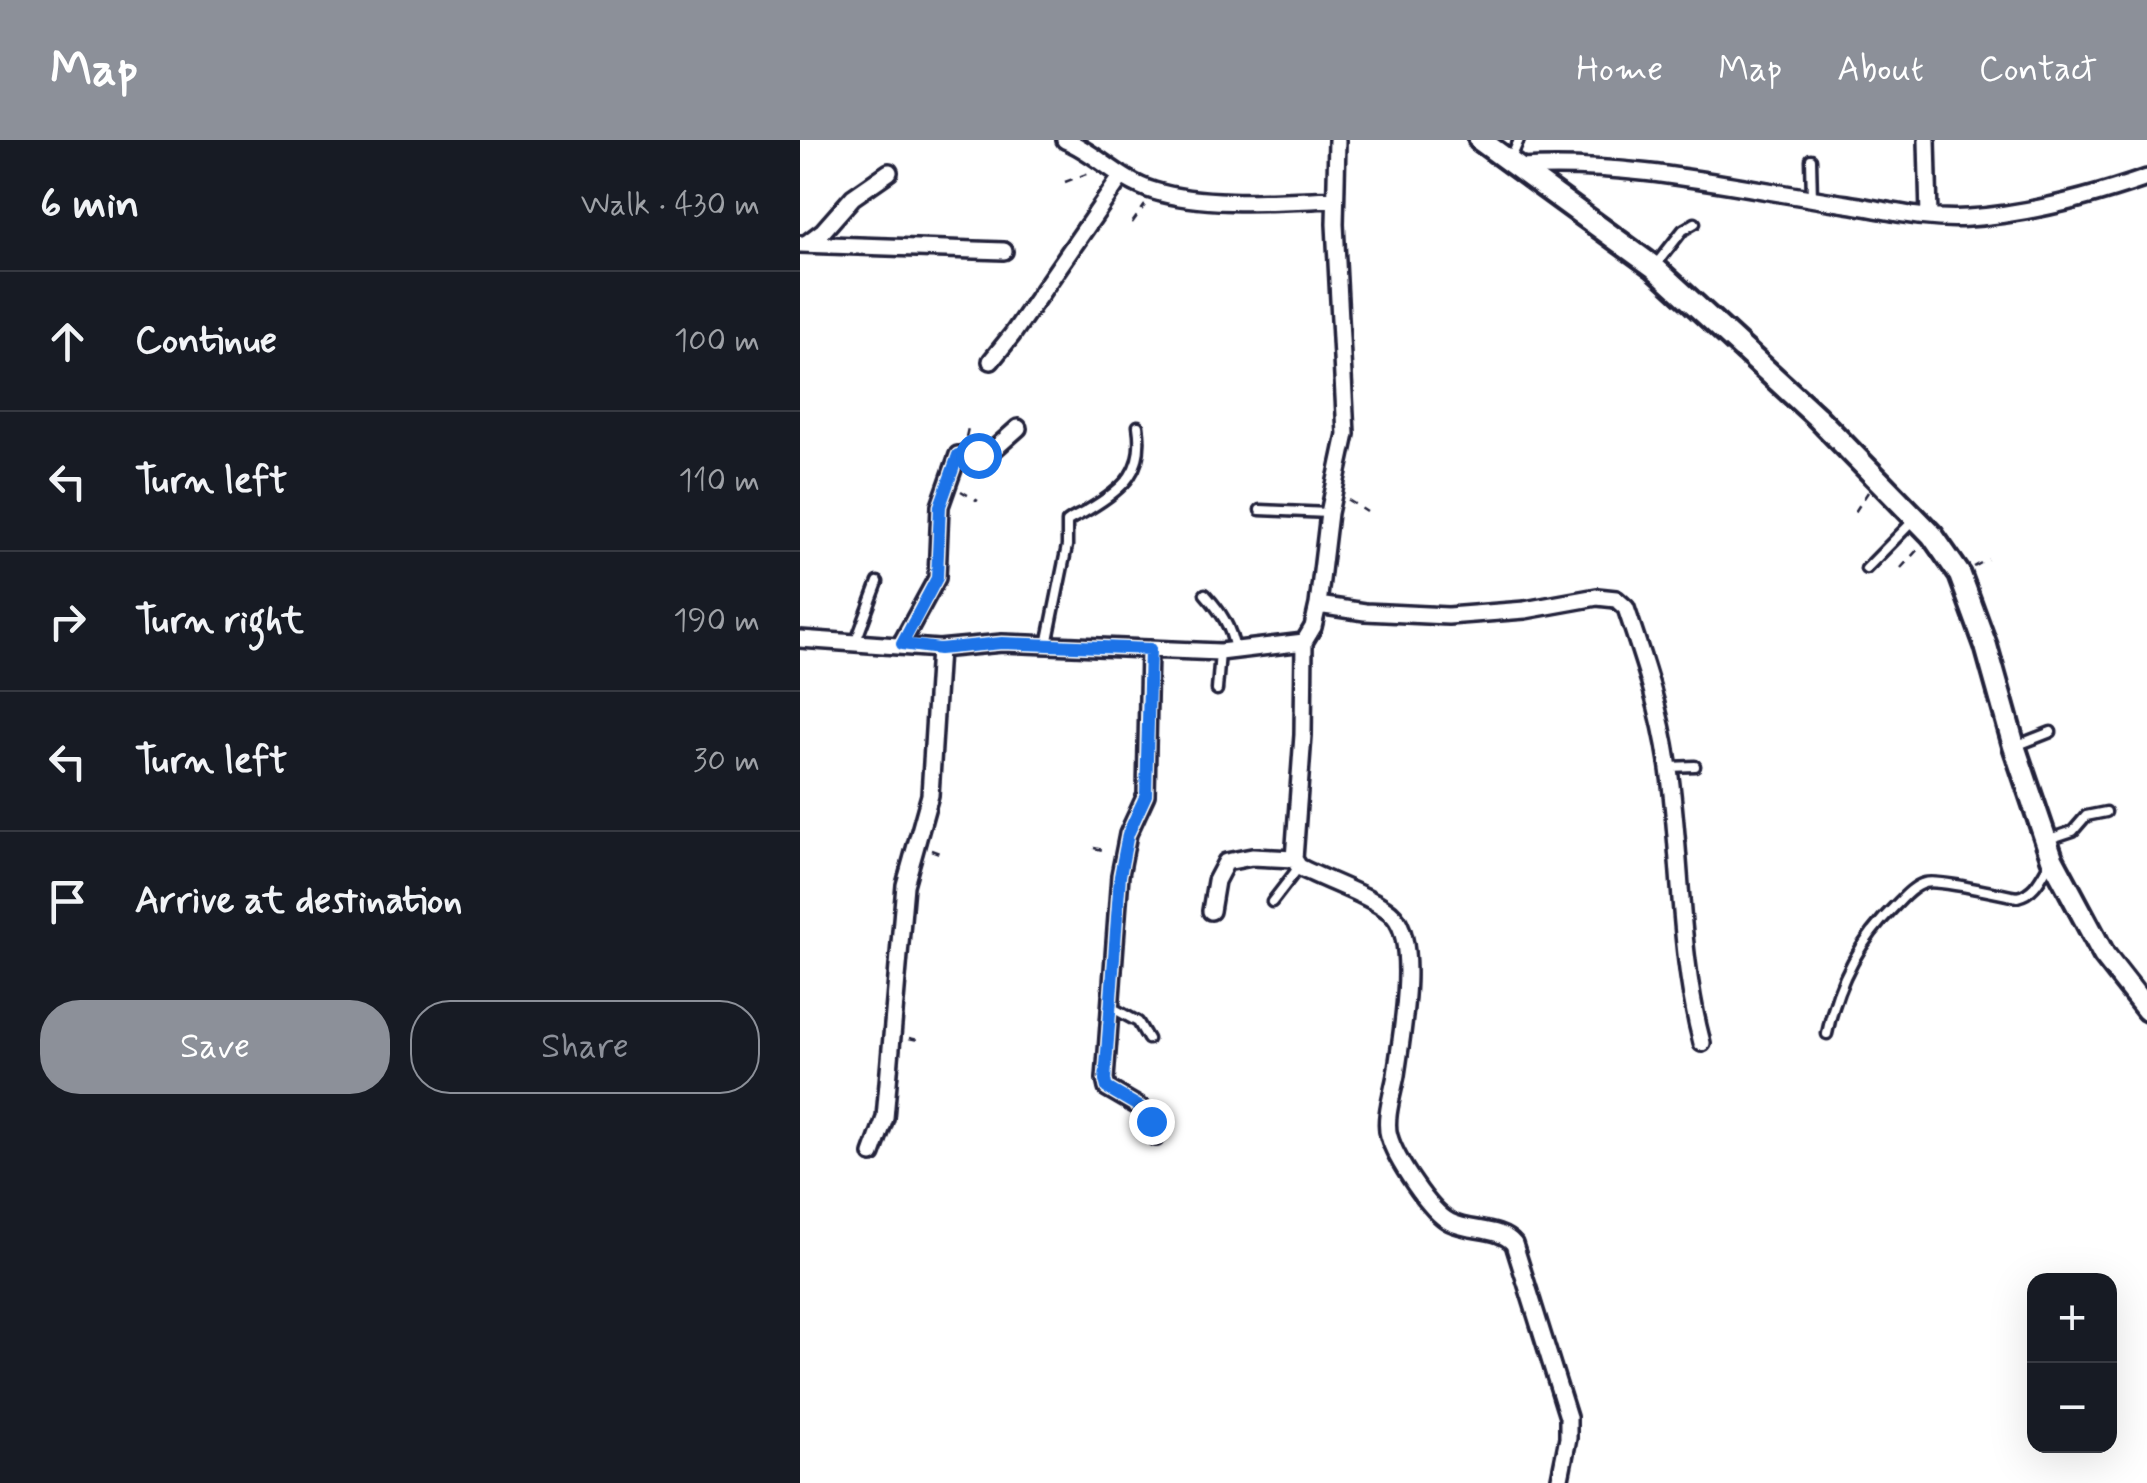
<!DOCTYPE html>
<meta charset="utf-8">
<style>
body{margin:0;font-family:Mynerve,sans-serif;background:#242831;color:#f1f3f6}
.controls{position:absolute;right:30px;bottom:30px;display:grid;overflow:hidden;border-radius:20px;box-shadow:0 10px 40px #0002}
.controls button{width:90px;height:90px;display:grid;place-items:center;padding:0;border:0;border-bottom:2px solid #363941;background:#171b24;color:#f1f3f6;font:50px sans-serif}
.stop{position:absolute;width:30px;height:30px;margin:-22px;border:8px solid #1a73e8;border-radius:50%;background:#fff}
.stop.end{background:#1a73e8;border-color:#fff;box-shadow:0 2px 10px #0008}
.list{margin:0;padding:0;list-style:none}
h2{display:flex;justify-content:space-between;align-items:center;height:130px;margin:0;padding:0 40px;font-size:42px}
h2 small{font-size:32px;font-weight:400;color:#9ea1a6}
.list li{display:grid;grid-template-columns:65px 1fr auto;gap:30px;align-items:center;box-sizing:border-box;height:140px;padding:0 40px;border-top:2px solid #363941}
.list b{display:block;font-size:38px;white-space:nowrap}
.list em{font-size:32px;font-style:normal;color:#9ea1a6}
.actions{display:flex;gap:20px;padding:30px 40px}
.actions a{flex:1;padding:22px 0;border:2px solid #8c9099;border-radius:40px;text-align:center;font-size:35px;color:#8c9099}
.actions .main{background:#8c9099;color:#fff}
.icon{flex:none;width:55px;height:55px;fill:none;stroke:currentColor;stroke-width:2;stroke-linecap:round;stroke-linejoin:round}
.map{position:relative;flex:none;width:1347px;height:1343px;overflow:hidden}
header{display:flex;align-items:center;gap:60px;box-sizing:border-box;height:140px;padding:0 50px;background:#8c9099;color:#fff}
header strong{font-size:48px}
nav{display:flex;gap:55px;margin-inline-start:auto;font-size:35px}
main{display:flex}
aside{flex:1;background:#171b24}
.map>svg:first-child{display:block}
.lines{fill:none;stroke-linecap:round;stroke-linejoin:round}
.service-casing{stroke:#22223b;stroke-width:15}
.minor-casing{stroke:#22223b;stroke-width:22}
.tertiary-casing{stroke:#22223b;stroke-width:28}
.path{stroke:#22223b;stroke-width:2.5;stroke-dasharray:8 8;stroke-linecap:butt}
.service{stroke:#fff;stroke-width:8}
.minor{stroke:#fff;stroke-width:15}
.tertiary{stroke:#fff;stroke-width:20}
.route{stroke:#1a73e8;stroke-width:12}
</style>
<header>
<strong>Map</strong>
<nav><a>Home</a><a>Map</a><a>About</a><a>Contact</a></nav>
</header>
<main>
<aside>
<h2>6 min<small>Walk · 430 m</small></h2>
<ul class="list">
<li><svg class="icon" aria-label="ahead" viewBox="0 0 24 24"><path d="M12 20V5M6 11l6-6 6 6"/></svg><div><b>Continue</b></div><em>100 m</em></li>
<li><svg class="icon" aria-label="left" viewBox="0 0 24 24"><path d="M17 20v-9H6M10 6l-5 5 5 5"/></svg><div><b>Turn left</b></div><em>110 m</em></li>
<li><svg class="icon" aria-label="right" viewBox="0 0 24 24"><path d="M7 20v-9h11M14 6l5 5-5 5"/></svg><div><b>Turn right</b></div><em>190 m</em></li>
<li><svg class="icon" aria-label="left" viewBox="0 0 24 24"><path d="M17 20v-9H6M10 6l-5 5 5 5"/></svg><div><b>Turn left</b></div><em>30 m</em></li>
<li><svg class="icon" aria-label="arrive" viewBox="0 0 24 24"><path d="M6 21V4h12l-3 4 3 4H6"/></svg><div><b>Arrive at destination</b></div></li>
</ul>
<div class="actions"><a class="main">Save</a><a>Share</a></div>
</aside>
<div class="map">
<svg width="1347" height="1343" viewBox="0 0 1347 1343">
<rect width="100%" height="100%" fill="#fff"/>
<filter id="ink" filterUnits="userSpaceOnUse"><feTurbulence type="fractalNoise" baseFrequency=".01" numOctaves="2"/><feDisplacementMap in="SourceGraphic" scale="20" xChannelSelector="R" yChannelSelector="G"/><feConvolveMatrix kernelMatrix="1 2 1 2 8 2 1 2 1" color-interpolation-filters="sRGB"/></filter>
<g filter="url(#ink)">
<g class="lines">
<g class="service-casing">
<path id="service" d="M1011,19L1012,59
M710,21L719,0
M854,127L883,90L895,83
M460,370L529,373
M1066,429L1113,381
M405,454C421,472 431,486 435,511
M56,501L78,442
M247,505L267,406V382C274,376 281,375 288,370C325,348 345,330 338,286
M417,550L420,512
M1218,605L1251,592
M869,627L895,626
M1249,699L1273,691L1286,676L1306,672
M472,762L499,727
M309,866L338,882L348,899
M1027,894C1037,844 1058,802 1095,766C1103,758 1113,746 1125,743C1138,739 1199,754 1217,757C1235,753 1241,737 1250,722"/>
</g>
<g class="minor-casing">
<path id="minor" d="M265,0C297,13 318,40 354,51C406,67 480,61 535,59
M1127,0L1129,77
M720,28C829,21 940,48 1047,64C1086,70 1128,81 1168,78C1230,74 1289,58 1347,38
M7,103L23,91L53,57L89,32
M0,104L204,111
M191,221L212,195L321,37
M518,465L565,472L648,476L725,470L797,457L816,459L826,468C843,519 860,568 868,622C882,715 878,812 902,903
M0,499L139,509L202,503L420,512L504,502L513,487L518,465L529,373L546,294L535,84L537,0
M504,502L503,595L494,719L499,727C524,740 578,758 594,776C619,804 601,899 596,935C593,952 584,979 589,996C595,1018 630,1072 650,1082C670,1092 700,1087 714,1104L768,1277V1298L759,1343
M101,504L137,438L140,366L158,315L191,312L218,288
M349,509L346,655L328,694L320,735L305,939L307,948L343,969L356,997
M411,771L416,741L426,722L452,717L494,719
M72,1014L85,978L105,745L130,655L139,509"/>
</g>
<g class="tertiary-casing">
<path id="tertiary" d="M680,0L854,127L1016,276L1132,395L1160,435L1186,506L1214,606L1252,718L1304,815L1347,870"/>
</g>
<path class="path" d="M265,42L289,33
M332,83L345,65
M166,297L168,288
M161,351L178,361
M548,360L567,372
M1055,372L1068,352
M1174,427L1188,419
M1101,428L1120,407
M294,708L307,711
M131,710L142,714
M109,898L118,900"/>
<use href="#service" class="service"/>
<use href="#minor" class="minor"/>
<use href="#tertiary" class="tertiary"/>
</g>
</g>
<g class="lines" filter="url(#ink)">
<path class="route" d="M178,315H158L140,366L137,438L102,504L139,509L202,503L350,509L346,655L328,694L320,736L305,940L307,948L343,969L351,981"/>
</g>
</svg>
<div class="controls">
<button>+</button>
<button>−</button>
</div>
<div class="stop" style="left:178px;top:315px"></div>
<div class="stop end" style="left:351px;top:981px"></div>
</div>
</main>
